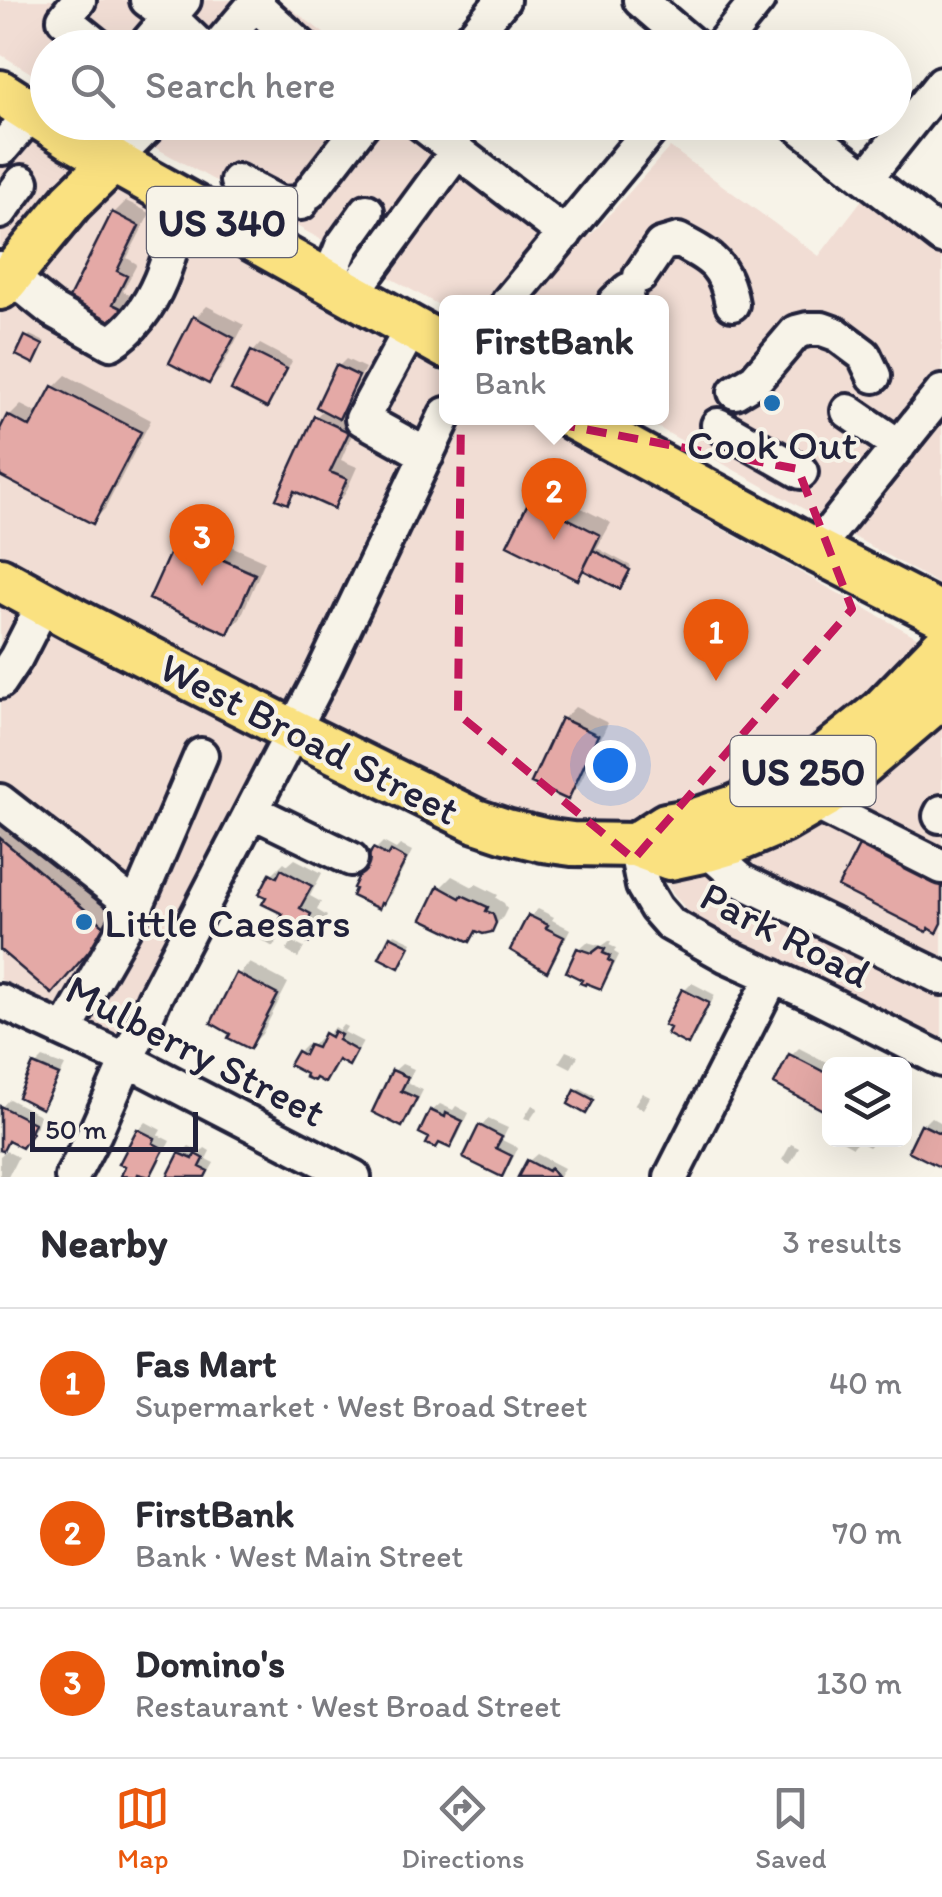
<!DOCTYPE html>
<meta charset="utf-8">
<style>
body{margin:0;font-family:Itim,sans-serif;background:#f7f7f7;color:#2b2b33}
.controls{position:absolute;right:30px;bottom:30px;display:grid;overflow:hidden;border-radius:15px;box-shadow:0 10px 40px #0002}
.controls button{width:90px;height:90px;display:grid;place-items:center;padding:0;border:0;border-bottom:2px solid #e1e1e2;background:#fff;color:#2b2b33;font:50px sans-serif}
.scale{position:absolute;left:30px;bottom:25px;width:168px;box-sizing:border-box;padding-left:10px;border:5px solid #22223b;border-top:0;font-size:28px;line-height:35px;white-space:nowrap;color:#22223b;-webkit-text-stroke:8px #f7f3e8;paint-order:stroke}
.you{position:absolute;left:610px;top:765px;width:35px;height:35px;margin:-25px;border:8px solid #fff;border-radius:50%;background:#1a73e8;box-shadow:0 0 0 15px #1a73e833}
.badge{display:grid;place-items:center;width:65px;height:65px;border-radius:50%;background:#ea580c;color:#fff;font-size:32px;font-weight:700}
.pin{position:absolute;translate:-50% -82px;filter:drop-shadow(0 2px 5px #0008)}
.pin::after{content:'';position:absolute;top:52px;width:35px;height:30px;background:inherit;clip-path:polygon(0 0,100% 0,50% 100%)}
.popup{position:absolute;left:439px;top:295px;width:230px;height:130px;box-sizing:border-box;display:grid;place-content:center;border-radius:15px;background:#fff;filter:drop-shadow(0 2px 8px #0005);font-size:32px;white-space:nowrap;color:#7c7c81}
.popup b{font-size:38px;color:#2b2b33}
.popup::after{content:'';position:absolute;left:50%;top:100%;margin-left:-20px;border:20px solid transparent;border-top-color:#fff}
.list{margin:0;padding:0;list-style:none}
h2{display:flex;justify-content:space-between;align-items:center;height:130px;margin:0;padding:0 40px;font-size:42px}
h2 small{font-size:32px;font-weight:400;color:#7c7c81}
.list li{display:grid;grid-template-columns:65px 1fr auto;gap:30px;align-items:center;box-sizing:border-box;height:150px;padding:0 40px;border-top:2px solid #e1e1e2}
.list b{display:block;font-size:38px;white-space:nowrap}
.list p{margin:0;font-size:32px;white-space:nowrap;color:#7c7c81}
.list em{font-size:32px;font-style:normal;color:#7c7c81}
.icon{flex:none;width:55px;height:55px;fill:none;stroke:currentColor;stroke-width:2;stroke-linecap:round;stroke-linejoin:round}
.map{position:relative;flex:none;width:942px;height:1177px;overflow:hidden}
.search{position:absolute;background:#fff;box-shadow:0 10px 40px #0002;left:30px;right:30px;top:30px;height:110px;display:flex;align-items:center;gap:25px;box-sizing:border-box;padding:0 35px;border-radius:55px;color:#7c7c81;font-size:38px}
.sheet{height:580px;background:#fff}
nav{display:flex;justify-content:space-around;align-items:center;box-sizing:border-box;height:140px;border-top:2px solid #e1e1e2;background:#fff;font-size:28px;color:#7c7c81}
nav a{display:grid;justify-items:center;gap:5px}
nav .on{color:#ea580c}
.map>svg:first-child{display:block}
.built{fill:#f1ddd4}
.shadow{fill:#0003}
.building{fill:#e4a9a6;stroke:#22223b;stroke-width:2.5}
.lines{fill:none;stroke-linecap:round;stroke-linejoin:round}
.minor-casing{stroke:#22223b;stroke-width:40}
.major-casing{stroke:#22223b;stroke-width:50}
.minor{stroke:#f7f3e8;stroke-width:32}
.major{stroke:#fae180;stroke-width:42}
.marked{fill:none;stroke:#c2185b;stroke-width:8;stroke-dasharray:20 12;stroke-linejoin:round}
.poi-dot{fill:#1f6fb2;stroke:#f7f3e8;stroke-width:4}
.labels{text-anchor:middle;stroke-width:8;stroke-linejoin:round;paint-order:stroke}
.shield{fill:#f7f3e8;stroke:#62616f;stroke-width:2.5}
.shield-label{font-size:40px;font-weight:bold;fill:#22223b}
.poi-label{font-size:42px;fill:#22223b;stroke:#f7f3e8}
.street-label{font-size:42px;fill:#22223b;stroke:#f7f3e8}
</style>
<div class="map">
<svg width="942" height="1177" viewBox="0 0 942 1177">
<rect width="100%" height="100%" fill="#f7f3e8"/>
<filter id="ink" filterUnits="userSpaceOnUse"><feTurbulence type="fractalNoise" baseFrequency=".01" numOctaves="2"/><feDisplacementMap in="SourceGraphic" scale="20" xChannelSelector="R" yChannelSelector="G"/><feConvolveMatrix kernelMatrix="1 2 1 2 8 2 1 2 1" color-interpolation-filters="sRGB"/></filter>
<g filter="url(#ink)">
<path class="built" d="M0,0H280L342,47L48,48L47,83L0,54Z
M0,119L122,194L446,375V418H523L942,651V1047L701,928L669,888L654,823L589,828L490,807L27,572L0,553Z
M111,123H440L590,236L670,147L819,256L867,193L942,257V586L641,418H662V302H446V309Z
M0,590L273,741L118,1041L0,979Z"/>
<path class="shadow" d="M126,201L150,213L127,258L137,264L123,291L133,297L125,313L113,325L69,303L114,213Z
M207,306L244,325L221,369L209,381L195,318Z
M30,335L45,342L37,357L27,338Z
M260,344L292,361L274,398L266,405L253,352Z
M346,359L365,368L342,412L359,419L341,460L357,467L345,494L333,506L299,490L288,501L316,417L324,409L338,367Z
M66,375L151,420L105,509L93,521L0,473V434L9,417L21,405L39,414L54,387Z
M544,489L611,523L597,548L631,566L622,583L586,568L577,577L532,501Z
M190,528L265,561L240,619L228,631L178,540Z
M575,707L608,723L579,785L567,797L563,719Z
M0,809L122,911L68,975L0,947Z
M383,842L396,849L400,845L412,851L391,894L378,906L375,850Z
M295,859L322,873L310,896L321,902L317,910L327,916L321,928L308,940L269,896L272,874L284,862L288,865Z
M452,876L473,887L476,884L498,895L496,898L504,903L507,909L503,917L490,930H479L470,939L440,888Z
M538,909L554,917L552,920L570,929L554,961L546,969L530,917Z
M268,928L281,935L273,947L261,940Z
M395,934L412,942L402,962L392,937Z
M609,941H611L609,945L616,948L614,952L619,955L608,978L600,986L579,949L587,942L602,946Z
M292,942L304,948L298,958L286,951Z
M250,963L288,983L262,1034L250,1046L233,1033L238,975Z
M692,983L715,995L696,1034L688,1042L684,991Z
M343,1025L347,1027L344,1032L363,1042L356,1055L349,1063L340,1058L333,1073L325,1080L299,1052L306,1045L311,1047L319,1038L323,1041L334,1027L339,1030Z
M799,1048L830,1064V1103L825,1108L791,1056Z
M566,1051L578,1056L571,1068L559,1062Z
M43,1058L65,1066L49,1098L42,1105L35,1066Z
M402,1064L414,1069L407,1083L423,1090L410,1116L402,1124L394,1071Z
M580,1088L595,1096L589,1107L577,1091Z
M642,1093L650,1097L643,1109L634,1105Z
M9,1099L40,1115L37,1125L21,1145L10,1140L2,1148L0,1147V1109Z
M440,1104L453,1110L456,1106L469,1113L457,1138L449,1145L432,1111Z
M532,1105L538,1108L530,1120L524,1118Z
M931,1117L942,1123V1165L911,1150L923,1125Z
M488,1119L508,1128L502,1140L518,1148L508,1168L501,1176L481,1127Z
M146,1122L161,1130L158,1135L170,1141L156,1168L148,1176L141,1172L136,1177H129L124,1175L139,1130Z
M843,1140H876L869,1147L858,1141L853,1147L842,1141Z
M791,1144L799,1148L790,1164L782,1160Z
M189,1146L201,1152L205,1148L210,1151L206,1159L214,1163L206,1177H170L181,1154Z
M6,1151L18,1157L8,1177H0V1156Z
M537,1154L564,1168L559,1177H521L529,1161Z"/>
<path class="building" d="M112,212L139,226L117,271L127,276L113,304L123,309L113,328L66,304Z
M193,316L234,338L209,384L169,363Z
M25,336L43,345L34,364L16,355Z
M251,351L287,369L267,408L231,390Z
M336,365L359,376L339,419L316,407Z
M52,386L141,432L93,524L0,476V429L7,415L30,427Z
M314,416L349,432L330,472L347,479L334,509L294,491L288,504L276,499Z
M530,499L600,535L578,580L507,545Z
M176,539L255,574L228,634L149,599Z
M593,550L630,570L620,589L583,570Z
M561,718L598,735L568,800L531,783Z
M0,838L108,929L52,994L0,950Z
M863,838L942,878V923L937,933L929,928L927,932L838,887Z
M373,848L388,856L391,851L406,859L383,904L381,903L379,909L352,896L355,889L353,888Z
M281,869L312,886L300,908L311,914L307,923L317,929L309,943L276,927L283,914L262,904L266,897L259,894L270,873L277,877Z
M438,886L460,898L462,895L488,907L486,911L493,914L496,923L492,932L483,934L476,931L470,942L422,919Z
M528,915L548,925L546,928L564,937L547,972L510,950Z
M390,936L410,946L399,968L379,958Z
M600,947L605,949L603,953L610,956L608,960L613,963L601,989L586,983L585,985L580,983L582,980L566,972L577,948L592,953Z
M236,973L278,995L250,1049L228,1038L230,1034L211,1023Z
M682,989L709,1003L688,1045L667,1034L670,1028L664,1025Z
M334,1031L341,1035L338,1040L357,1051L349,1066L338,1060L325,1083L316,1078L314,1081L305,1077L306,1074L289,1065L297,1051L304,1055L309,1045L317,1048L324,1033L331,1037Z
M789,1054L830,1075V1102L825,1111L774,1084Z
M33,1064L59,1075L42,1109L18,1097Z
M392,1070L408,1077L401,1091L417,1098L402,1127L372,1112Z
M575,1090L594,1100L586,1114L568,1104Z
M0,1106L34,1123L30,1132L32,1133L22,1148L8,1141L3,1151L0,1150Z
M430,1110L445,1117L446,1113L463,1121L450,1148L439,1143L436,1148L426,1144L429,1138L419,1133Z
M921,1124L942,1134V1168L908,1151Z
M479,1125L502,1137L496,1148L512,1156L502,1177L463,1158Z
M137,1129L155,1138L153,1143L164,1149L150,1177L138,1174L137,1177L121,1176L125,1166L119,1164Z
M179,1153L193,1159L195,1154L204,1159L200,1167L208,1171L205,1177H167Z
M527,1160L548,1171L550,1168L557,1177H518Z"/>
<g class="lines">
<g class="minor-casing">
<path id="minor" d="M79,0L64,19L100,48
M147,0L170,17L202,48
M640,0L696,48
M255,4L303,48
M143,48L184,0
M217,48L258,0
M463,48L503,0
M719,48L758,0
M419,122L565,234
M794,122L942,237
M2,148L32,113
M113,161L152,122
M867,177L942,83
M237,181L281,204L301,203
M310,192L364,122
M0,212L22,182
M0,268L52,310L111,343C158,313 172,252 183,200
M640,276L661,245L678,240C712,258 725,265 732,304
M328,281L342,246L367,211
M352,294L457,151
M508,302L657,122
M615,302L628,290
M412,327L362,419L427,455
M735,392L755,380L796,332L808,329H822L836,334L864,355L874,376
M848,411L899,446
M718,425L801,472
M815,550L942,392
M0,682L16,658L44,603
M0,801L136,907L65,1031
M815,803L942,867
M252,811L351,859
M940,816L942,812
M635,845L643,886L656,908L670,924L727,956L811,994L942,1060
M707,850L742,881L942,978
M136,907L201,755
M0,1001L127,1060L354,1177
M72,1177L95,1133L154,999L319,681L446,414
M671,1177L773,976"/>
</g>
<g class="major-casing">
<path id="major" d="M0,92L73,139L446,347
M0,288L72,201L113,161
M573,418L815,550L942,615
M0,579L75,620L293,731L476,821L506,831L543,840L572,844L635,845L670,858L707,850L734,842L783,821L824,797L942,696
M635,845L666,825L696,820L732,808L776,789L811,767L881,711L942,648"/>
</g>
<use href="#minor" class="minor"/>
<use href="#major" class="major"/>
</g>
</g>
<path class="marked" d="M461,406L798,469L852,609L634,859L458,714Z"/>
<g class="poi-dot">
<circle cx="772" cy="403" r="10"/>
<circle cx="84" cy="922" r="10"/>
</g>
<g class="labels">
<g class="shield">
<rect x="147" y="187" width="150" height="70" rx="8"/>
<rect x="730.5" y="736" width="145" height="70" rx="8"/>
</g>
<g class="shield-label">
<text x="222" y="236">US 340</text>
<text x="803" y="785">US 250</text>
</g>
<g class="poi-label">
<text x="772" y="459">Cook Out</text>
<text x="104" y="937" text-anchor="start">Little Caesars</text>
</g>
<g class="street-label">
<text transform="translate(310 738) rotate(27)" y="15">West Broad Street</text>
<text transform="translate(786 934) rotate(27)" y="15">Park Road</text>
<text transform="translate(196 1050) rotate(27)" y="15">Mulberry Street</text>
</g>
</g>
</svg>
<div class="controls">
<button><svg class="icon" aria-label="layers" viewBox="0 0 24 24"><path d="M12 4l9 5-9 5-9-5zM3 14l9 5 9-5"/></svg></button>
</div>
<div class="scale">50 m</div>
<div class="you"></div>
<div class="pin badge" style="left:716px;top:681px">1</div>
<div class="pin badge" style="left:554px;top:540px">2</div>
<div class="popup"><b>FirstBank</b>Bank</div>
<div class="pin badge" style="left:202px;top:586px">3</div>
<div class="search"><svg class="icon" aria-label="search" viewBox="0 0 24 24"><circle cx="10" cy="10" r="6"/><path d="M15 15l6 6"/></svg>Search here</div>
</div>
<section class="sheet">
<h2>Nearby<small>3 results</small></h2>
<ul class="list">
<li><span class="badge">1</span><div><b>Fas Mart</b><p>Supermarket · West Broad Street</p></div><em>40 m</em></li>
<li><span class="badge">2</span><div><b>FirstBank</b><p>Bank · West Main Street</p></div><em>70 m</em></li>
<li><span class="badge">3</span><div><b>Domino's</b><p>Restaurant · West Broad Street</p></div><em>130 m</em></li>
</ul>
</section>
<nav>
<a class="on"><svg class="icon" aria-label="map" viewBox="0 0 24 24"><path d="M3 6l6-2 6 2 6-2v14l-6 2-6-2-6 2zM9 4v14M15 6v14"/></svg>Map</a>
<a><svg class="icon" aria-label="directions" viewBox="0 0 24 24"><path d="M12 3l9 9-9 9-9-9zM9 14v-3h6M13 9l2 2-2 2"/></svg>Directions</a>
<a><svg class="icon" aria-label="saved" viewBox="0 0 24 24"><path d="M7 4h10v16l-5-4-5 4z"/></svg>Saved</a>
</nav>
